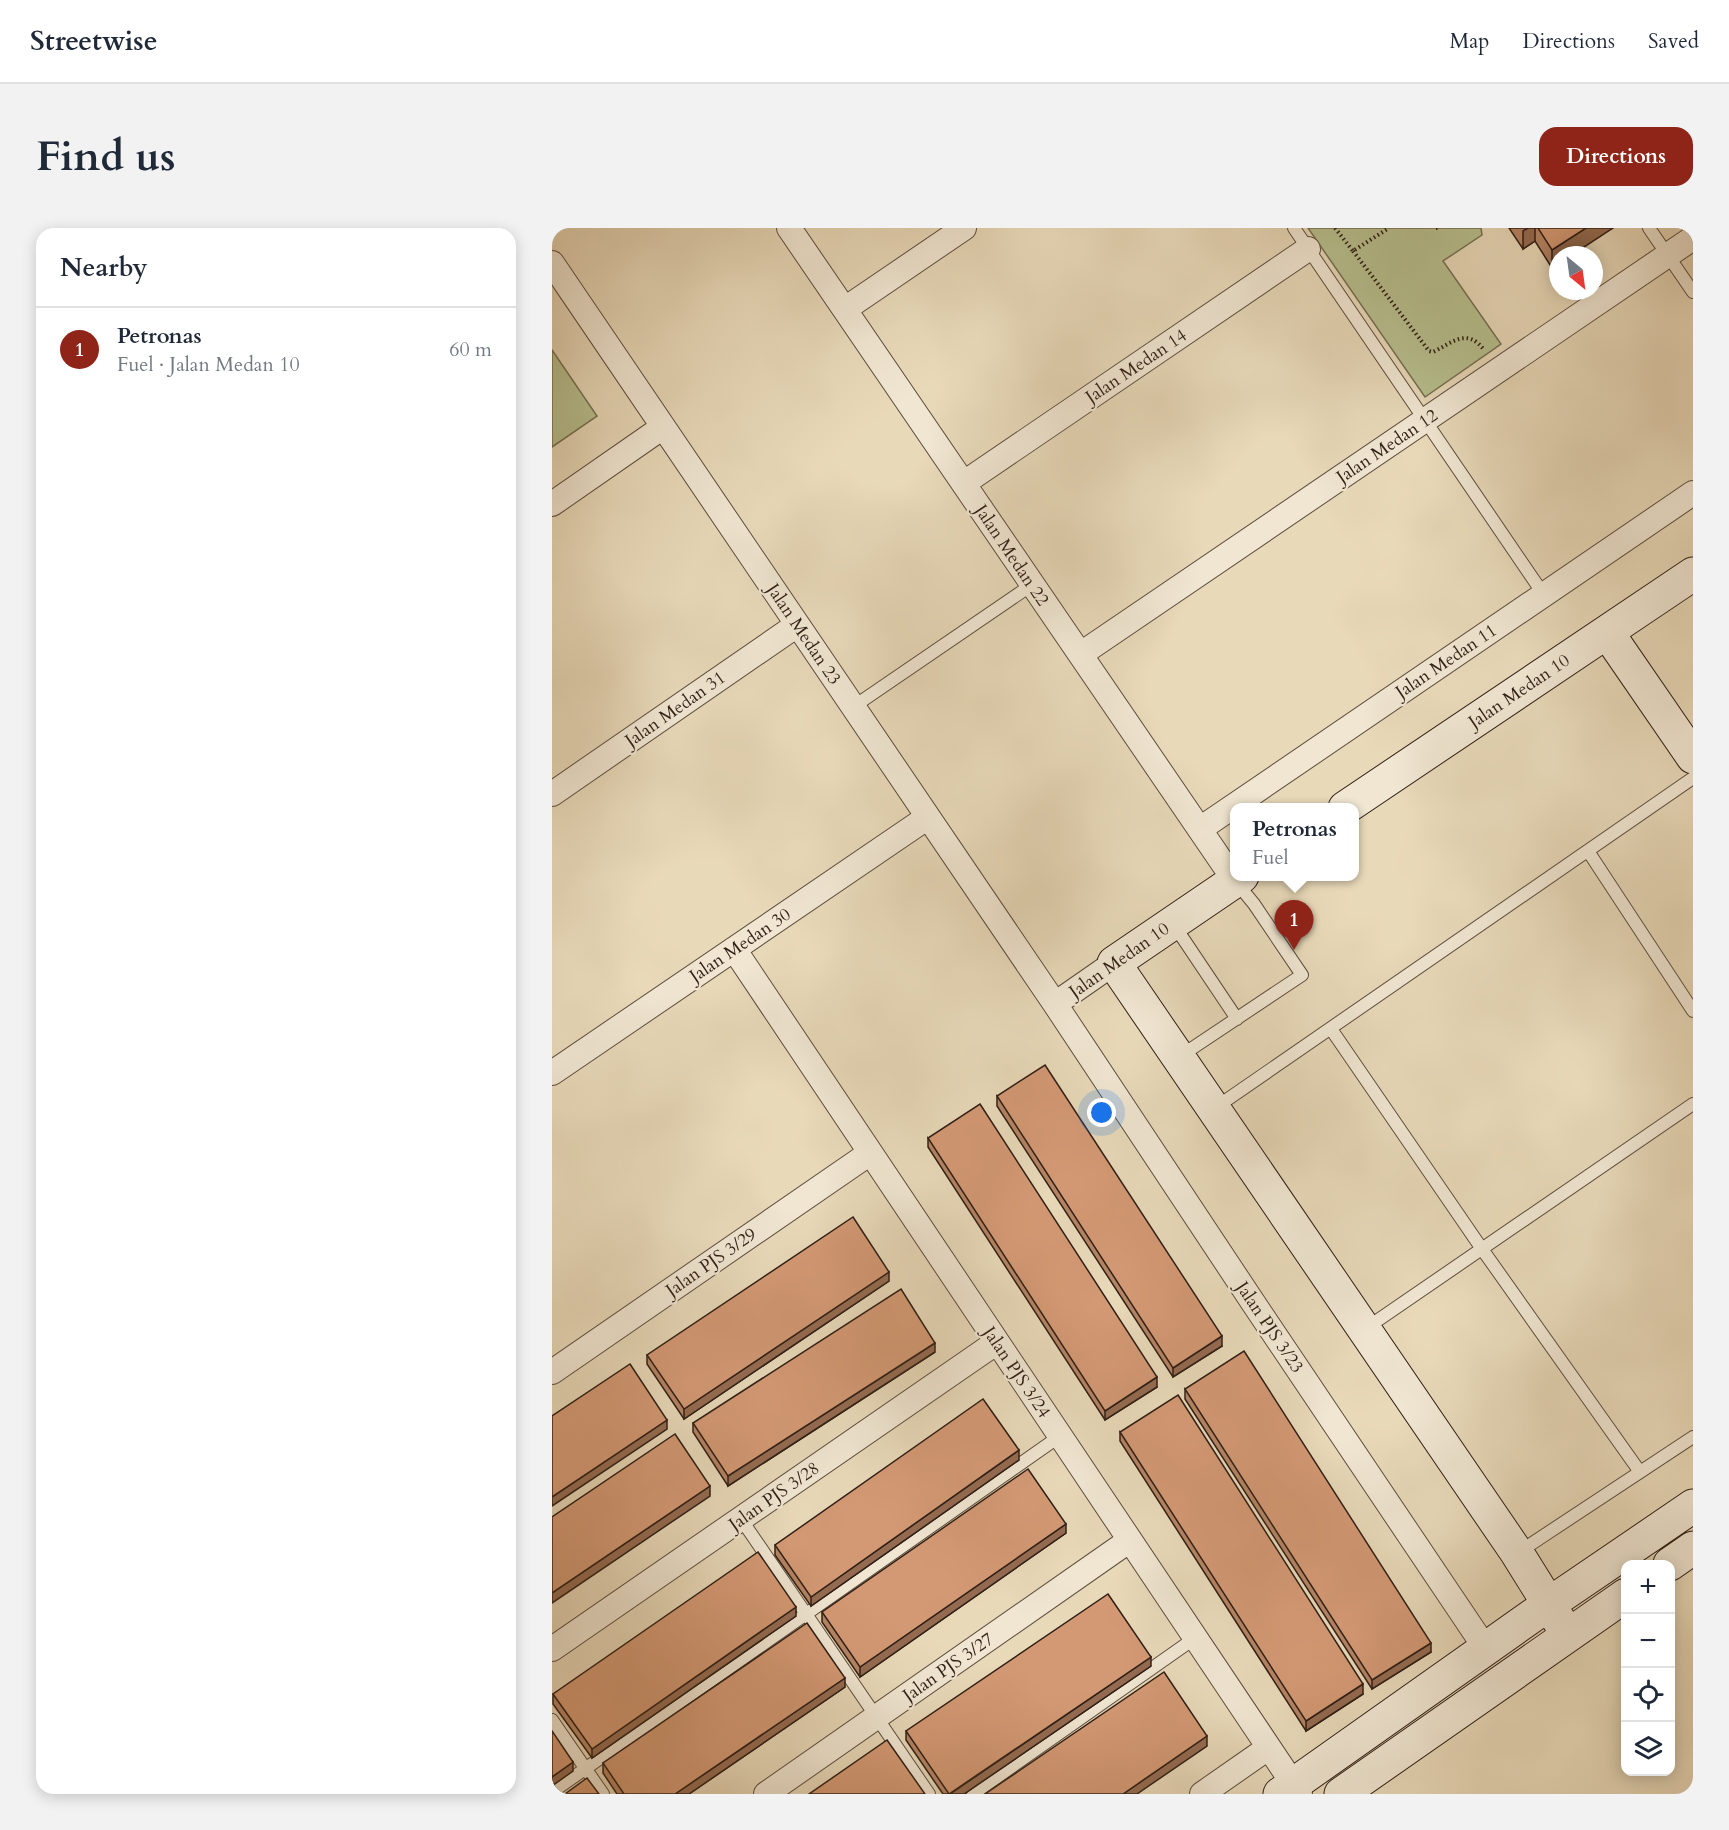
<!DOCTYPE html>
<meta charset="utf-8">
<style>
body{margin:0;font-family:Cardo,serif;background:#f2f2f3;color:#1f2937}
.controls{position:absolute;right:18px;bottom:18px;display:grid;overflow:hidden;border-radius:12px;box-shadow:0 3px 15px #0003}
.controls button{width:54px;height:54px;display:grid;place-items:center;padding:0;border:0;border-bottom:2px solid #e0e1e3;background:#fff;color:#1f2937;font:30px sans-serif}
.compass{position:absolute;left:997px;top:18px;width:54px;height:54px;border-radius:50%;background:#fff;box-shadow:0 3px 15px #0003;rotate:151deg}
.you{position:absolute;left:550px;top:885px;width:21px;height:21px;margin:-15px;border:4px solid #fff;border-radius:50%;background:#1a73e8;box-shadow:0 0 0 9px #1a73e833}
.badge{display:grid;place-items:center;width:39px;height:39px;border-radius:50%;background:#8f2418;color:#fff;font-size:20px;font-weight:700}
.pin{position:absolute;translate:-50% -50px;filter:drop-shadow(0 2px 3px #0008)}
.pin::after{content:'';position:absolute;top:32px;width:21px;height:18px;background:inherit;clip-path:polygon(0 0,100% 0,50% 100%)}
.popup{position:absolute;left:678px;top:575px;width:129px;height:78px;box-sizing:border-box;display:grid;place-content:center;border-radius:12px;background:#fff;filter:drop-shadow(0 2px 4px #0005);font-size:20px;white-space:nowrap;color:#747a83}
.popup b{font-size:22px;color:#1f2937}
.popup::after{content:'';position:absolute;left:50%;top:100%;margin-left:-12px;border:12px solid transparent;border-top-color:#fff}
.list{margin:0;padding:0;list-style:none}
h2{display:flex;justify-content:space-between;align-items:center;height:78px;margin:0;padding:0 24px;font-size:26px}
h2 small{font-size:20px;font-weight:400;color:#747a83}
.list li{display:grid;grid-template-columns:39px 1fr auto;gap:18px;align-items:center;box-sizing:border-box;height:84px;padding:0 24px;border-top:2px solid #e0e1e3}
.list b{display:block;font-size:22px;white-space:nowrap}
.list p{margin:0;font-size:20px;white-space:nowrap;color:#747a83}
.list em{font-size:20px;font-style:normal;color:#747a83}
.icon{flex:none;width:33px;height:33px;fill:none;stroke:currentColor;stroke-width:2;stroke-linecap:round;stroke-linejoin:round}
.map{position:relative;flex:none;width:1141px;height:1566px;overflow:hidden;border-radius:18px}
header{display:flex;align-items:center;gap:36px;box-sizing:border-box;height:84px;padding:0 30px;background:#fff;border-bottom:2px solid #e0e1e3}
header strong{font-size:28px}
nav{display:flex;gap:33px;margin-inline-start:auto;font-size:21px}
.intro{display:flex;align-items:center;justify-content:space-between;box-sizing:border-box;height:144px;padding:0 36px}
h1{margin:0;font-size:42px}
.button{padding:15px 27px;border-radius:18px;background:#8f2418;color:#fff;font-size:21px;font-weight:700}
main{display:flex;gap:36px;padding:0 36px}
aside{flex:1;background:#fff;border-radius:18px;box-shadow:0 3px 15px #0003}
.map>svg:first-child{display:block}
.green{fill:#b7bf8f;stroke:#746f52;stroke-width:1.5}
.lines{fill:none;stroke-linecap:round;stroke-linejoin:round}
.lane-casing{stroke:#5e4e3f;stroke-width:14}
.street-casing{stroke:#5e4e3f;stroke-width:26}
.secondary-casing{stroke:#301f16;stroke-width:35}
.path{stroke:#301f16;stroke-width:4;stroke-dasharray:1.5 3;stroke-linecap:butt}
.lane{stroke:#f0e6d2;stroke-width:12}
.street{stroke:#f0e6d2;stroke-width:24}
.secondary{stroke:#f0e6d2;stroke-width:33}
.wall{fill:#b58464;stroke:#301f16;stroke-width:1.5}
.shaded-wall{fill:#946b51;stroke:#301f16;stroke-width:1.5}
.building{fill:#d39974;stroke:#301f16;stroke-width:1.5}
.labels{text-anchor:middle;stroke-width:4.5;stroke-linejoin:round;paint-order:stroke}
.street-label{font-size:18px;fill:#301f16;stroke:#f0e6d2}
</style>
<header>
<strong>Streetwise</strong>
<nav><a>Map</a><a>Directions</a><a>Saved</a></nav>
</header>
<div class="intro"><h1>Find us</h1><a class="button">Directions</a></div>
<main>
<aside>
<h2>Nearby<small></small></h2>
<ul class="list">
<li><span class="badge">1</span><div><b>Petronas</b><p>Fuel · Jalan Medan 10</p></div><em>60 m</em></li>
</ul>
</aside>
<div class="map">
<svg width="1141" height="1566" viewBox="0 0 1141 1566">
<rect width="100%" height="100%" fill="#e8d9b9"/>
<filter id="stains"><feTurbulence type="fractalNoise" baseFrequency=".00333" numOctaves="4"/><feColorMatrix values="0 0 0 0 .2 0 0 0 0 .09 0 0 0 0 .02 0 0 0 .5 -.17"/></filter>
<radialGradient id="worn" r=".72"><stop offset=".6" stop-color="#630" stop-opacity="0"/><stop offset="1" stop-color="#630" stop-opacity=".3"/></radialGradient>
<path class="green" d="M756,0H929L930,7L891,33L949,116L873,169Z
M0,122L45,188L0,219Z"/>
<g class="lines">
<g class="lane-casing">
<path id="lane" d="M742,0L992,367
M1097,0L1141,64
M301,479L481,356
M1036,623L1141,783
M622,697L685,791
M779,801L930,1021L1088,1244
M627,829L750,747L702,676L684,654
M663,880L1141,550
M813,1101L1141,876
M189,1291L377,1566
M967,1324L1141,1209
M0,1492L51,1566
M0,1564L508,1208
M421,1566L643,1410"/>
</g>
<g class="street-casing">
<path id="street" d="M237,0L683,653
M0,35L503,776L702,1076L934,1421
M293,81L412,0
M412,255L756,21
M0,276L111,199
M529,426L1141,10
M0,566L245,397
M648,601L1141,265
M182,721L748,1566
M503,776L562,735
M0,845L376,589
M0,1144L318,925
M0,1421L445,1114
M214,1566L578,1312
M650,1566L716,1520"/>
</g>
<g class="secondary-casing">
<path id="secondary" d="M1055,404L1141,529
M793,580L1141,346
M690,648L562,735L965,1325L1016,1407
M1118,1336L1141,1320
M728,1566L997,1376L1141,1278
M789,1566L1074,1367"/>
</g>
<path class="path" d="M783,0L801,23L837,0
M884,0H887
M801,23L877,123L881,124C900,115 915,99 932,122"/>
<use href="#lane" class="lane"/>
<use href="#street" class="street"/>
<use href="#secondary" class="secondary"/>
</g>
<path class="wall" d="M957,0H1061L1006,27V37L1000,40L983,13L971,21Z
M445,868L670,1118L621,1149L445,878Z
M376,910L605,1159L553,1192L376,919Z
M337,1053L132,1191L95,1136V1127Z
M383,1124L176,1258L141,1204V1195Z
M633,1161L879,1424L820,1461L633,1171Z
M568,1204L811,1466L754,1503L568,1213Z
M467,1232L259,1378L223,1327V1317Z
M514,1305L308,1449L270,1394V1384Z
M244,1388L40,1530L1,1476V1466Z
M599,1438L412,1566H391L354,1512V1503Z
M293,1459L137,1566H65L51,1545V1535Z"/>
<path class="shaded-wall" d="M976,0H983V13L971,21V3Z
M1034,0H1061L1020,27H1006V37L1000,40V22Z
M337,1044V1053L132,1191V1181Z
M670,1108V1118L621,1149V1140Z
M383,1115V1124L176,1258V1248Z
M605,1149V1159L553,1192V1183Z
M115,1192V1201L0,1278V1269Z
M467,1222V1232L259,1378V1369Z
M158,1258V1268L0,1375V1365Z
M514,1296V1305L308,1449V1439Z
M244,1379V1388L40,1530V1521Z
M879,1415V1424L820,1461V1452Z
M599,1429V1438L412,1566H398Z
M293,1450V1459L137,1566H123Z
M811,1456V1466L754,1503V1493Z
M655,1508V1518L585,1566H571Z
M21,1534V1543L0,1558V1549Z"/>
<path class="building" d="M986,0H1034L1000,22Z
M493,837L670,1108L621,1140L445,868Z
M428,876L605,1149L553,1183L376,910Z
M301,989L337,1044L132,1181L95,1127Z
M349,1061L383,1115L176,1248L141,1195Z
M692,1123L879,1415L820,1452L633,1161Z
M78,1136L115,1192L0,1269V1188Z
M626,1167L811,1456L754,1493L568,1204Z
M431,1171L467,1222L259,1369L223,1317Z
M123,1206L158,1258L0,1365V1289Z
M476,1241L514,1296L308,1439L270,1384Z
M206,1324L244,1379L40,1521L1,1466Z
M556,1366L599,1429L397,1566L354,1503Z
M255,1395L293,1450L123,1566H72L51,1535Z
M612,1444L655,1508L571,1566H433Z
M0,1503L21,1534L0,1549Z
M335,1512L373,1566H257Z
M35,1550L47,1566H13Z"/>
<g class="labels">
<g class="street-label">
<text transform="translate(584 138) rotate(-34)" y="6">Jalan Medan 14</text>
<text transform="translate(835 218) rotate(-34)" y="6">Jalan Medan 12</text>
<text transform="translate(460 327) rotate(56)" y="6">Jalan Medan 22</text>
<text transform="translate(252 406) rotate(56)" y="6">Jalan Medan 23</text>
<text transform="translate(894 433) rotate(-34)" y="6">Jalan Medan 11</text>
<text transform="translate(967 463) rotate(-34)" y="6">Jalan Medan 10</text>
<text transform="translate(123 481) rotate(-35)" y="6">Jalan Medan 31</text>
<text transform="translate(188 717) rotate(-34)" y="6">Jalan Medan 30</text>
<text transform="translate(567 732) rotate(-35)" y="6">Jalan Medan 10</text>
<text transform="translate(159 1034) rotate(-35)" y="6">Jalan PJS 3/29</text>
<text transform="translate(718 1099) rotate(56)" y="6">Jalan PJS 3/23</text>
<text transform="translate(465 1144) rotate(56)" y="6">Jalan PJS 3/24</text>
<text transform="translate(222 1268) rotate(-35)" y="6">Jalan PJS 3/28</text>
<text transform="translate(396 1439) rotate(-35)" y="6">Jalan PJS 3/27</text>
</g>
</g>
<rect width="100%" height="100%" filter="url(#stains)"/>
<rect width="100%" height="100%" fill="url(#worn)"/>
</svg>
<div class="controls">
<button>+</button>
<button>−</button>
<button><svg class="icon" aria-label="locate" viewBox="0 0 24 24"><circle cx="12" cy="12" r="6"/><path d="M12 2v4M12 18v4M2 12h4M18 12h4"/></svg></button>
<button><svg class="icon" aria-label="layers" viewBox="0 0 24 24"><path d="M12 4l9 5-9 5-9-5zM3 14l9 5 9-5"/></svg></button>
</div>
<svg class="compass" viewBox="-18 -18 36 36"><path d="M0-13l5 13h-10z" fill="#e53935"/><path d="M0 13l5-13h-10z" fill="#747a83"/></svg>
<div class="you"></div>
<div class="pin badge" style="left:742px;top:722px">1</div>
<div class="popup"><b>Petronas</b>Fuel</div>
</div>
</main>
